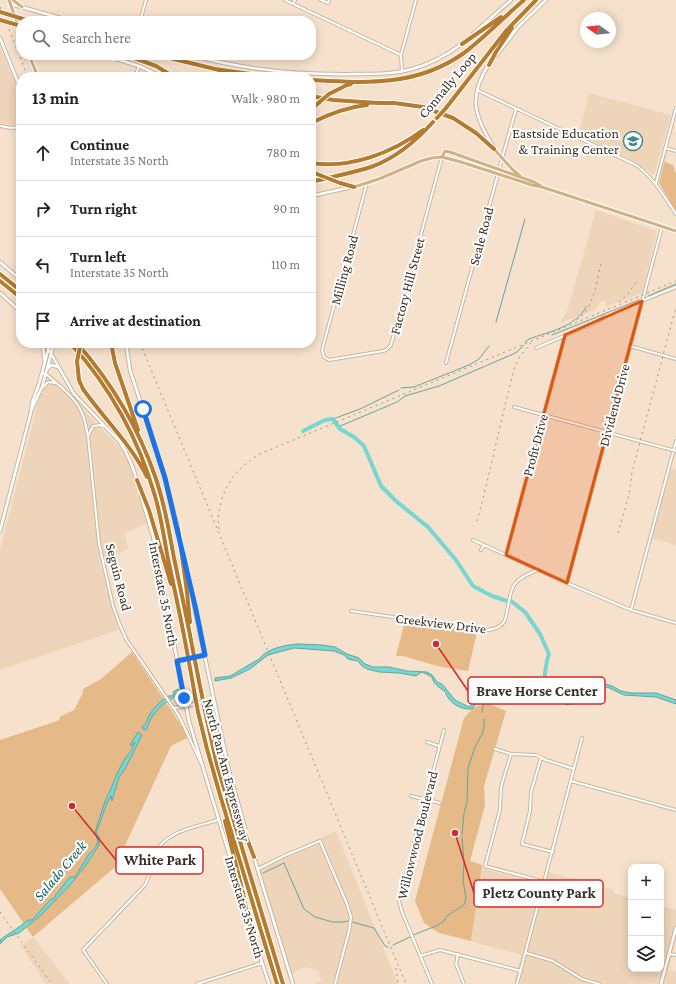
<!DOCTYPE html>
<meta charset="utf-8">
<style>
body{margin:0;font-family:"Crimson Pro",serif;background:#f6f6f6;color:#222}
.controls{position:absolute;right:12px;bottom:12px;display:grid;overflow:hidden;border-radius:8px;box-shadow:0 2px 10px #0003}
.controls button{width:36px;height:36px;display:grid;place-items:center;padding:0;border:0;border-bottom:1px solid #e0e0e0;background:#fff;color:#222;font:20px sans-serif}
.compass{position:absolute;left:580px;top:12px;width:36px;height:36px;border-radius:50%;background:#fff;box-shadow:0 2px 10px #0003;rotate:285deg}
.stop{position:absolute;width:12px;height:12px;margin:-9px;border:3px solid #1a73e8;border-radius:50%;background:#fff}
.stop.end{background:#1a73e8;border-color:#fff;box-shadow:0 1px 4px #0008}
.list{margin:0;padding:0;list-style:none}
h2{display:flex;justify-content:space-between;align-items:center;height:52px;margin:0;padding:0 16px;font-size:17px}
h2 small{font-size:13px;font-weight:400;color:#767676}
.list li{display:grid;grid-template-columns:26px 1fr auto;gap:12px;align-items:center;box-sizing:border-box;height:56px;padding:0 16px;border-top:1px solid #e0e0e0}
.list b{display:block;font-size:15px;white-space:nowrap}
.list p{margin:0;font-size:13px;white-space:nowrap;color:#767676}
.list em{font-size:13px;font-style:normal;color:#767676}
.icon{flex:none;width:22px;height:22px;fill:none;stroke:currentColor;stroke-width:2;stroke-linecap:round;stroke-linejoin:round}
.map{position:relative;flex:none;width:676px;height:984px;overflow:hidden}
.search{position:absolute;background:#fff;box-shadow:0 2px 10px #0003;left:16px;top:16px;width:300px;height:44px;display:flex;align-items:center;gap:10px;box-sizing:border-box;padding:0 14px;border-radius:16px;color:#767676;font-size:15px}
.panel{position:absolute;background:#fff;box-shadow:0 2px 10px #0003;left:16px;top:72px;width:300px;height:276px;border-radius:16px}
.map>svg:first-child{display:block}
.built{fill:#eed5b9}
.green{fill:#e5ba88}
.water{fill:#76d6d1;stroke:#63a49e}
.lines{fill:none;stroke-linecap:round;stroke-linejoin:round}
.stream{stroke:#63a49e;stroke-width:1}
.river{stroke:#76d6d1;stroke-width:4}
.street-casing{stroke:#c8b5a0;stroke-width:4}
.secondary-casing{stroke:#c8b5a0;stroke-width:4.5}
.primary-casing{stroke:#fff;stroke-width:5}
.highway-casing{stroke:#fff;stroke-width:6}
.street{stroke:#fff;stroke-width:2}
.secondary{stroke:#fff;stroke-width:2.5}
.primary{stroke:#d3b082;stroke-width:3}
.highway{stroke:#b57b2e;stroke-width:4}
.rail{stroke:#9f9181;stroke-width:1;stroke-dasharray:2 4;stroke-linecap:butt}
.highway-bridge-casing{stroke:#fff;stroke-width:6;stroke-linecap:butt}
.highway-bridge{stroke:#b57b2e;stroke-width:4}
.route{stroke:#1a73e8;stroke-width:5}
.marked{fill:#df570d;fill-opacity:0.2;stroke:#df570d;stroke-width:3;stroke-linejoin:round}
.labels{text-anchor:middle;stroke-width:4;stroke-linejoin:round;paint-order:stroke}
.street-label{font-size:14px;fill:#373027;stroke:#fff}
.poi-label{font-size:14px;fill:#373027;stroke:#fff;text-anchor:end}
.water-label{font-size:15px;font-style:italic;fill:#0d615e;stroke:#fff}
.leader{fill:none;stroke:#d62828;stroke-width:1.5}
.callout-dot{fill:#d62828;stroke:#fff;stroke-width:1.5}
.callout{fill:#fff;stroke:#d62828;stroke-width:1.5}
.callout-label{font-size:15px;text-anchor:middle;font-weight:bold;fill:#373027}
</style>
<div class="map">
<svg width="676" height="984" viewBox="0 0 676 984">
<rect width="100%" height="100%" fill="#f6e2cc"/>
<path class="built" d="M0,47L21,96V125L15,126L0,123Z
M589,93L671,115L654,175L631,160L578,135Z
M596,210L657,231L642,293L605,307L606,302L602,300L595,310L560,323L567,312Z
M49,373L67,389L90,417L119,446L129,463L147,524L125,533L128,549L100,562L119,630L0,670V550L38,402L44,388Z
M670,468L676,470V545L651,538Z
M336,831L398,984H313L321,981L317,970L307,967L298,970L292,975L259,865Z
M481,868L541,884L545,871L614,890V893L631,898V969H661V906L676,910V939L668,970L676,972V984H514L521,955L471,941Z
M33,937L70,984H46L21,946Z"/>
<path class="green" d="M667,151L665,162L673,165L676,174V211L659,183Z
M405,621L477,632L468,671L441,667L403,656H396Z
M132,652L185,731L187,738L171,746L115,867L33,937L0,889V740L57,721L60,719L59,717L74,710L83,693V689L101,679Z
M487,703L506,711L484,786L485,805L470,861L482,865L471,941L439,933L424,923L415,901L464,718L473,708Z"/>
<path class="water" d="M298,644L322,645L335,647L347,654L359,658L365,664L373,667H389L407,671L427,672L432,675L437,682L442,684L455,700L469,707L478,698L483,696L503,697L522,694L541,695L552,693L557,694L562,700L566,701L581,698L584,696L580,695L595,691L599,686L605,684L612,686L621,691L631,693H656L676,700V704L656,697L624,695L607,687L602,689L597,695H594L576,703L567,705L554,698L518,701H504L495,698L486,697L477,703L472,709C463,710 452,705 447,696C445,694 447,693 444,691C439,687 433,684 432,677L422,672L416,676L399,673L379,672L367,669L362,666L358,661L348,659L344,655L334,651L294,648L268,655L250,669L231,678L215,681V678L230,676L259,659C268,648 285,645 298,644Z
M178,689L179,691L169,702H166L159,708L151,718L146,730L143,729L142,727C147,724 147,718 150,714C155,706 162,700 168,696H171L174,694L173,692Z
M138,732L142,735L125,769L119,777L112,801L111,796C104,807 102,820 96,832L99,837V845L86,865L70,885L40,916L19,933L7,937L0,944V940C9,933 19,928 28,920H32L51,899H54L55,896L70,877H75L89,854L95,848L98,842L95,832L105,801L110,791L116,776L124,760L131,751L135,742L131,746L130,745Z"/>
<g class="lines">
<path class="stream" d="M648,296L676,284
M496,322L525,219
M552,335L639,300
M525,342L529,339C548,332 576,327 586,307
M401,388L414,387L469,365L479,359L489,346
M333,419L360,409L399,390
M338,427L397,402L405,396L439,386L511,355L517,352L524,345
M482,712L484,699
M462,834L464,813L467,802L468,768L475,747L482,734L484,727V719
M263,873L284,863L304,909L315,917L333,922H342L348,921
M352,922L374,928L385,946L388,947
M413,935L436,926L444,921L447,916L454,911L464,905L466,899L463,880L464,863L462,837
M393,945L410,937"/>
<path class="river" d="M303,431L325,420L333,419L340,429L354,437L364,446L381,486L396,501L428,527L456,560L473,586L492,596L507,601
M511,601L525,612L540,634L549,654C545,664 545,677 543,689L547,696"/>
<g class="street-casing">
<path id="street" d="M285,0L401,55
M321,0L328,3L329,0
M293,4L295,0
M140,21L146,0
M402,72L401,55L416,0
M135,77L139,66
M477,90L636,165C654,178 664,196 676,214
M0,126L11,128L21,127
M665,148L676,151
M499,169L516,109
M367,183L322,350L324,357L329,360L383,351L386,350L391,345L442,157
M656,183L676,108
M630,346L676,359
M536,348L597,322L607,315L676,287
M446,363L498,174
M42,373L46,374C58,385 74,396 81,411C85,418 86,427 88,436L99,544L113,606L119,623L126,639L179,716L201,763
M43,387L48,382L55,383
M514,407L676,451
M89,434L93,426L100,425L105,427
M473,540L567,583L631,610L676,623
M481,550L484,545
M506,555L565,335
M567,583L662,227
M631,610L676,441
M351,611L484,630C492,630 501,628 505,620C513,591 505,582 538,570
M175,708L185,706
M427,742L439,746
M495,749L511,754L536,755L546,760L574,769
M511,754L501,787L500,810L485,866L545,882
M541,758L531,792L530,811L522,844L553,852
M571,781L676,810
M411,796L440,803
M258,869L286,855L320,841L347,904L351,917L349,931L335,984
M526,953L553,961L582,979L599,984
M458,954L456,964L464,984
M669,954L676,955
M420,956L440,950L521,971
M107,984L83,950L145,885C150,876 150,866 154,856C163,831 196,827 218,820
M197,984L262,963
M432,984L402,912L399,901L444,730
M517,984L582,738"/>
</g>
<g class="secondary-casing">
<path id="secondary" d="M11,4L71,21
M473,34L511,0
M0,38L21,90
M97,55L108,57
M191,55C244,70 302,75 357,74C376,74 394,74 412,69C431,64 447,55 463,43
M496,56L519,26L546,0
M113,58L139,66L162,77
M489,64C468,96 474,116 493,146
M311,196L352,187
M0,262L21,280
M0,293L21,312
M42,343L44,353V360
M45,343L74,394L120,442C129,456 133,466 137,481
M126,343L130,370L165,478L178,529
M47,369L51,365L58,367
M31,411L42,387L54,343
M141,496L153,536L189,721L230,857L245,909
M0,531L31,412L32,403L39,384L50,343
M183,553L229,771L245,828
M177,661L205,655
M185,706L214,700
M254,857L293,984
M251,929L269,984
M661,984L676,928"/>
</g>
<g class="primary-casing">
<path id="primary" d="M9,0L21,34
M13,0L22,7
M29,55L38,77
M494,149L512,169L520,176
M442,157L445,151L450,152L534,182L540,185
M354,187L379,179L421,161L432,158L442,157L461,162L532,185L542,187L676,231"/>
</g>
<g class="highway-casing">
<path id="highway" d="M23,19L32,21
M462,44L501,17
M107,55L114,58
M126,55L156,66L174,77
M157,55L215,69L273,77
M489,65L496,52L512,28
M219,72L237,77
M311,80C366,83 416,87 464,53C485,37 504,17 524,0
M329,94L347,85L351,84
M311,96L333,100L378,103H394L423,107L453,118L476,133L494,149
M446,108L506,31L536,0
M311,123C329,114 348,107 367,105
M311,163C350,169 392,153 423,130
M311,171L317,174
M311,182C331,177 352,173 371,167C396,158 416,141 433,122
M340,183L354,187
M0,274L21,291
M0,281L21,298
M70,343C110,386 139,440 155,496C161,516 164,538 168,559C175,591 182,624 188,657
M77,343C111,382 138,427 155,476C164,502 169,530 174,558C181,591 188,623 194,656
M111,343L115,363L138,430
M77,361L79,380L83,389C104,419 131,444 147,477
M137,480L149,510L171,584
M178,528L187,592L190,622
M205,711L217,765L283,984
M198,712L207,749L220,795L277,984
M224,779L254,857
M225,821L241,885L251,929"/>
</g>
<use href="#street" class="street"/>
<use href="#secondary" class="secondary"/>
<use href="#primary" class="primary"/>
<use href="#highway" class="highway"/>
<path class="rail" d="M0,7L28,77
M619,302L627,295L637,281
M577,320C594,308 596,283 601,264
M140,343L406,984
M477,521C491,470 501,418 515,366L520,356L531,343
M219,529C218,521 218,514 220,507C225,482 240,465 262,453L676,281
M618,533L629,495L632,472L676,307
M0,912L52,984
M396,968L398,984"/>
<g class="highway-bridge-casing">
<path id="highway-bridge" d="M0,12L23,19
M0,20L21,26
M315,106L329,94
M437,118L446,108
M317,174L340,183
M77,361L81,343
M194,656L205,711
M188,657L198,712"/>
</g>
<use href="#highway-bridge" class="highway-bridge"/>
</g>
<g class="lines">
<path class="route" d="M143,409L165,478L196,610L205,655L177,661L184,698"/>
</g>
<path class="marked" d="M642,301L576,549L567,583L506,555L565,335Z"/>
<defs>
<g id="university-ring" transform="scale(1)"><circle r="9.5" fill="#fff" stroke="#428a86" stroke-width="1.5"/><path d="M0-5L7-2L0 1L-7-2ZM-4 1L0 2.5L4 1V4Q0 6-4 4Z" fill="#428a86"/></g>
</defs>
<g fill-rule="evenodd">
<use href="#university-ring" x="633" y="141"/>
</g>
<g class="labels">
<g class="street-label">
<text transform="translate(447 85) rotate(-50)" y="5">Connally Loop</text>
<text transform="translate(481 236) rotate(-75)" y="5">Seale Road</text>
<text transform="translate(344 270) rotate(-75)" y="5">Milling Road</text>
<text transform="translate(407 286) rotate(-75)" y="5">Factory Hill Street</text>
<text transform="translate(614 405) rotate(-75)" y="5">Dividend Drive</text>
<text transform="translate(535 445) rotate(-75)" y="5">Profit Drive</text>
<text transform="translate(119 577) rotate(76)" y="5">Seguin Road</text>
<text transform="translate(164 594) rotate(79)" y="5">Interstate 35 North</text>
<text transform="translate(441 623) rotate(7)" y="5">Creekview Drive</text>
<text transform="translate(227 770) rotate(75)" y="5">North Pan Am Expressway</text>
<text transform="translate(417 835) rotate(-76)" y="5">Willowwood Boulevard</text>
<text transform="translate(245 907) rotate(73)" y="5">Interstate 35 North</text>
</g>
<g class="poi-label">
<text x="619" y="138">Eastside Education<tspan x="619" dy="16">&amp; Training Center</tspan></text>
</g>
<g class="water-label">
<text transform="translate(60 871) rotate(-50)" y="5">Salado Creek</text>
</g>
</g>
<path class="leader" d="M436 644L468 691M72 806L116 860M455 833L474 893"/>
<g class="callout-dot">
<circle cx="436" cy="644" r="4"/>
<circle cx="72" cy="806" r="4"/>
<circle cx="455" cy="833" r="4"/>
</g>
<g class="callout">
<rect x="468" y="677" width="137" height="27" rx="4"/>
<rect x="116" y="847" width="87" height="27" rx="4"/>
<rect x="474" y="880" width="129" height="27" rx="4"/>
</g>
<g class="callout-label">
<text x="537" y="696">Brave Horse Center</text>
<text x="160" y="865">White Park</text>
<text x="539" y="898">Pletz County Park</text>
</g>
</svg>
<div class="controls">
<button>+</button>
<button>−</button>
<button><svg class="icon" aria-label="layers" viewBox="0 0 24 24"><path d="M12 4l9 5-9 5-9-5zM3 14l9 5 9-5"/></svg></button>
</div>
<svg class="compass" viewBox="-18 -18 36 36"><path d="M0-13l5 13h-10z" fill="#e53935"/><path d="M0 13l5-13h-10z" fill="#767676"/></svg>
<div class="stop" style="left:143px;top:409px"></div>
<div class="stop end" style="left:184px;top:698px"></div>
<div class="search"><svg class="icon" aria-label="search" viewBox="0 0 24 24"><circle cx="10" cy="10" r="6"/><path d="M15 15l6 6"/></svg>Search here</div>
<section class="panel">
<h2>13 min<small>Walk · 980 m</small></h2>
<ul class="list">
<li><svg class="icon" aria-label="ahead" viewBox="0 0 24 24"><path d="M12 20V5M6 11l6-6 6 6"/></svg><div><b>Continue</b><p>Interstate 35 North</p></div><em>780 m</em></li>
<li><svg class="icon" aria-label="right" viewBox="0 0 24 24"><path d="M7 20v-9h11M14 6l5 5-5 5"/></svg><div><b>Turn right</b></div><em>90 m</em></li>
<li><svg class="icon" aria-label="left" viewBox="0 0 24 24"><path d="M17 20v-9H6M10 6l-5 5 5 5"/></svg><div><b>Turn left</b><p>Interstate 35 North</p></div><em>110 m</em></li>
<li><svg class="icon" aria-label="arrive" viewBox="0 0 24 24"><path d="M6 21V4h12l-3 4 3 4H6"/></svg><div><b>Arrive at destination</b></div></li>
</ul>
</section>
</div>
